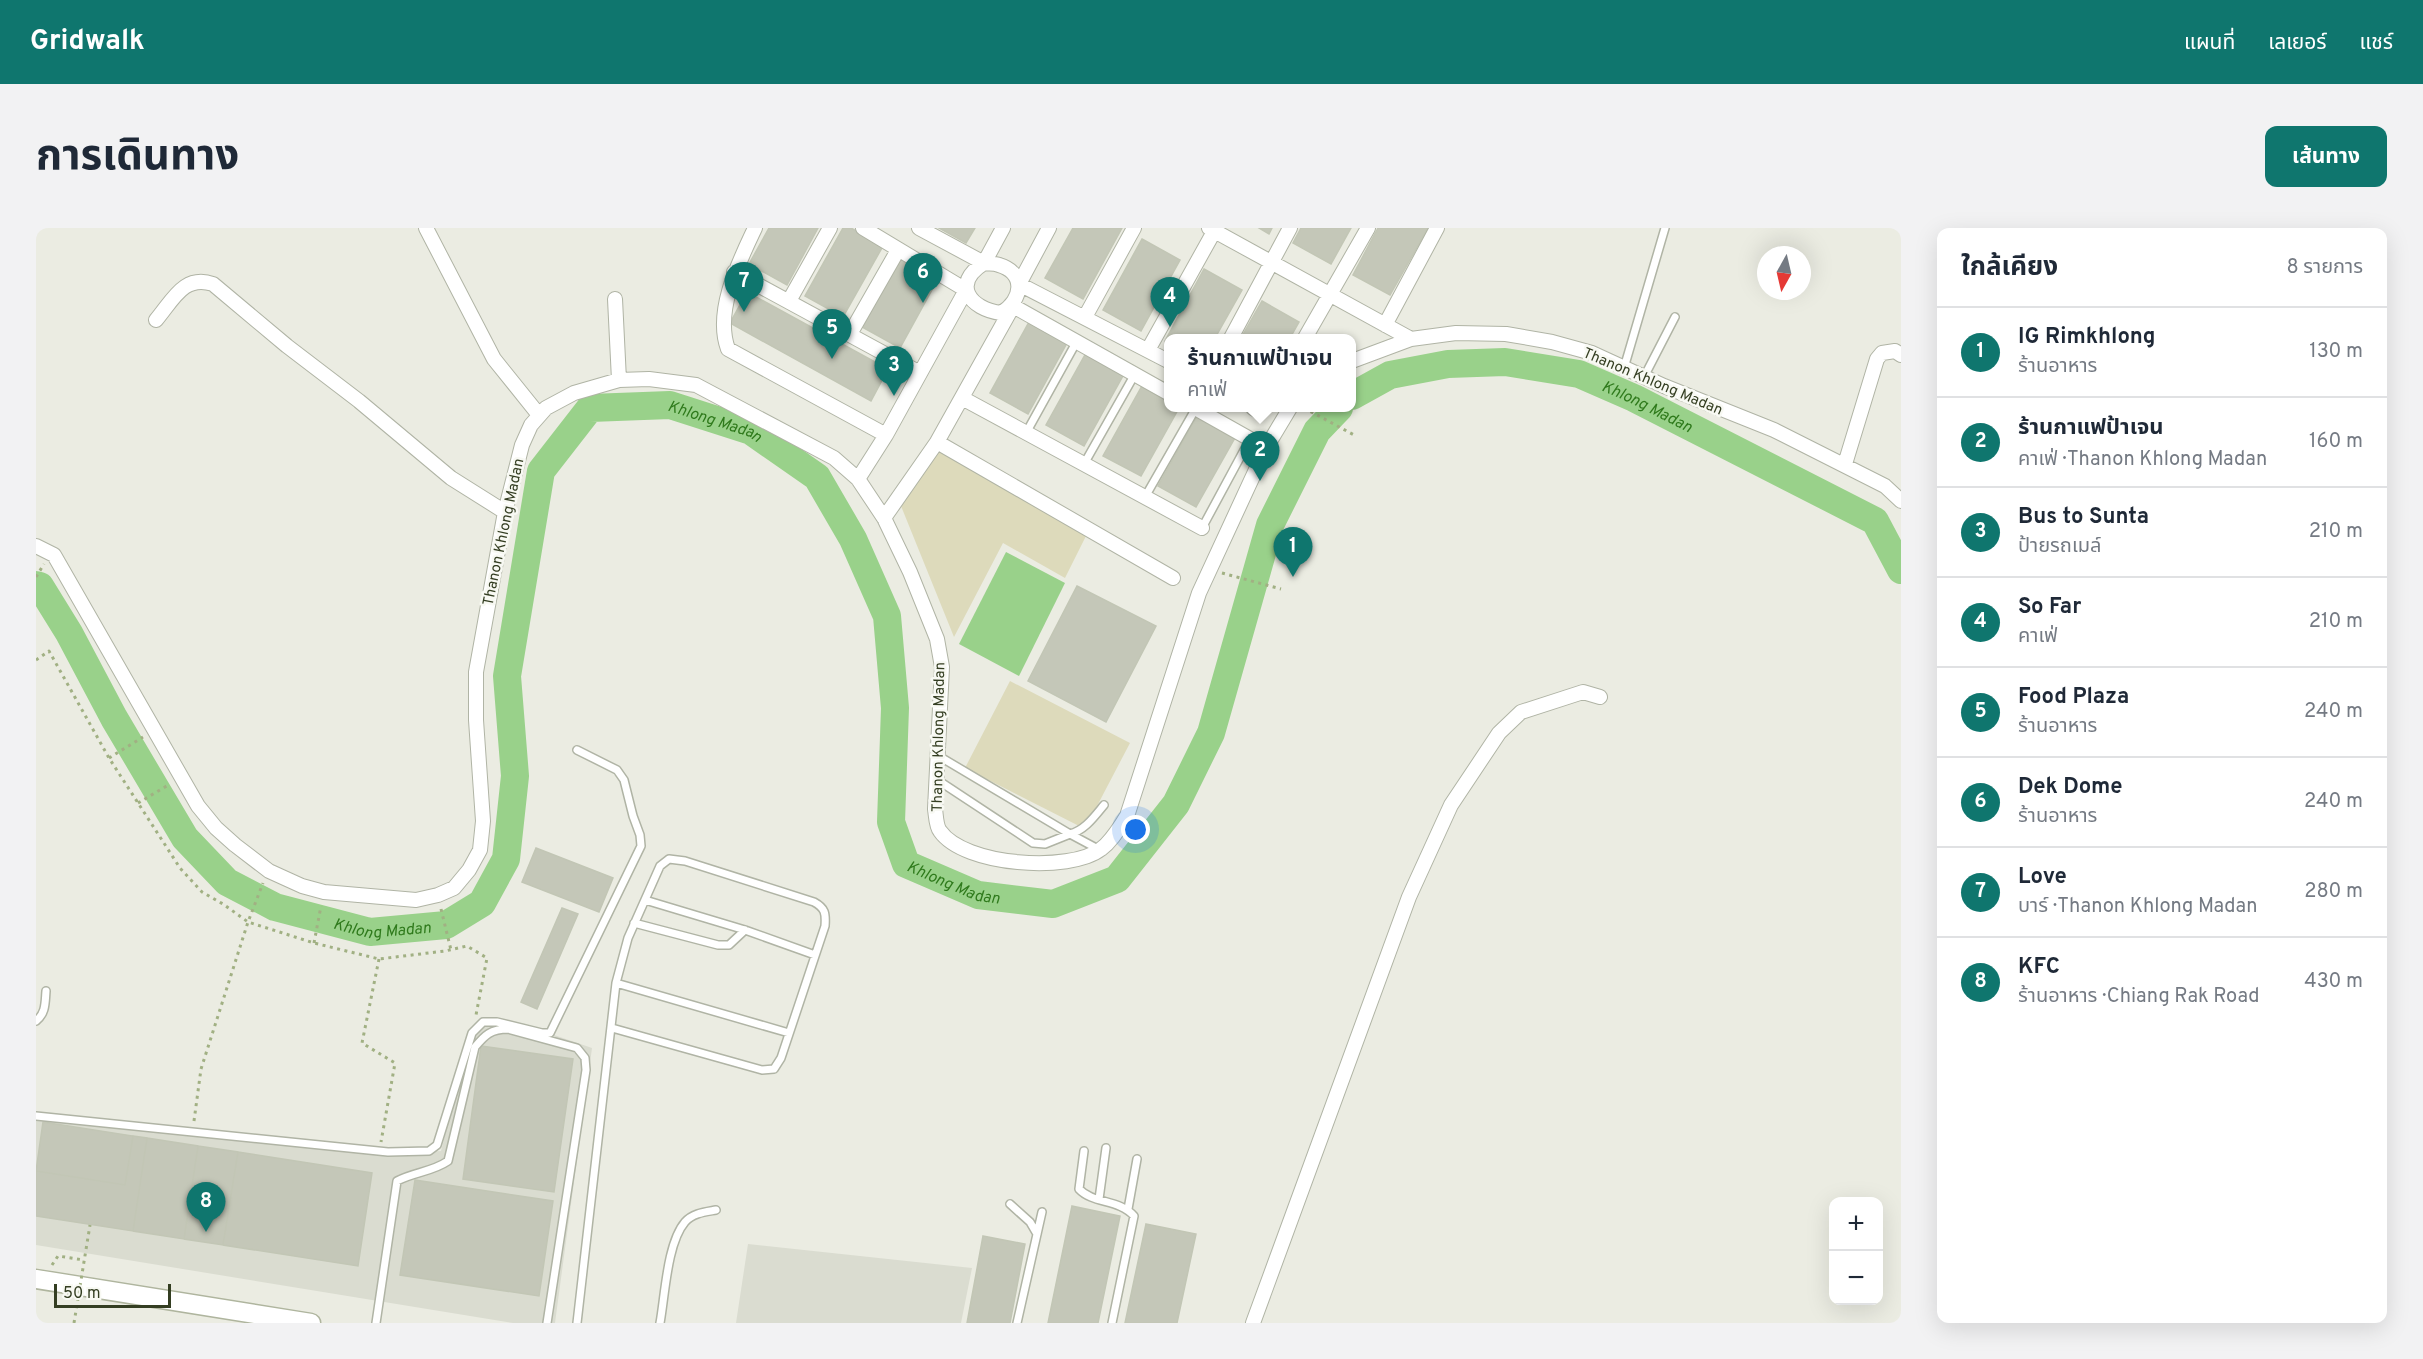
<!DOCTYPE html>
<html lang="th">
<meta charset="utf-8">
<style>
body{margin:0;font-family:Overpass,"Noto Sans Thai",sans-serif;background:#f2f2f3;color:#1f2937}
.controls{position:absolute;right:18px;bottom:18px;display:grid;overflow:hidden;border-radius:12px;box-shadow:0 6px 24px #0002}
.controls button{width:54px;height:54px;display:grid;place-items:center;padding:0;border:0;border-bottom:2px solid #e0e1e3;background:#fff;color:#1f2937;font:30px sans-serif}
.compass{position:absolute;left:1721px;top:18px;width:54px;height:54px;border-radius:50%;background:#fff;box-shadow:0 6px 24px #0002;rotate:188deg}
.scale{position:absolute;left:18px;bottom:15px;width:117px;box-sizing:border-box;padding-left:6px;border:3px solid #343e22;border-top:0;font-size:16px;line-height:21px;white-space:nowrap;color:#343e22;-webkit-text-stroke:4px #f8f9f3;paint-order:stroke}
.you{position:absolute;left:1100px;top:602px;width:21px;height:21px;margin:-15px;border:4px solid #fff;border-radius:50%;background:#1a73e8;box-shadow:0 0 0 9px #1a73e833}
.badge{display:grid;place-items:center;width:39px;height:39px;border-radius:50%;background:#0f766e;color:#fff;font-size:20px;font-weight:700}
.pin{position:absolute;translate:-50% -50px;filter:drop-shadow(0 2px 3px #0008)}
.pin::after{content:'';position:absolute;top:32px;width:21px;height:18px;background:inherit;clip-path:polygon(0 0,100% 0,50% 100%)}
.popup{position:absolute;left:1128px;top:106px;width:192px;height:78px;box-sizing:border-box;display:grid;place-content:center;border-radius:12px;background:#fff;filter:drop-shadow(0 2px 4px #0005);font-size:20px;white-space:nowrap;color:#747a83}
.popup b{font-size:22px;color:#1f2937}
.popup::after{content:'';position:absolute;left:50%;top:100%;margin-left:-12px;border:12px solid transparent;border-top-color:#fff}
.list{margin:0;padding:0;list-style:none}
h2{display:flex;justify-content:space-between;align-items:center;height:78px;margin:0;padding:0 24px;font-size:26px}
h2 small{font-size:20px;font-weight:400;color:#747a83}
.list li{display:grid;grid-template-columns:39px 1fr auto;gap:18px;align-items:center;box-sizing:border-box;height:90px;padding:0 24px;border-top:2px solid #e0e1e3}
.list b{display:block;font-size:22px;white-space:nowrap}
.list p{margin:0;font-size:20px;white-space:nowrap;color:#747a83}
.list em{font-size:20px;font-style:normal;color:#747a83}
.map{position:relative;flex:none;width:1865px;height:1095px;overflow:hidden;border-radius:12px}
header{display:flex;align-items:center;gap:36px;box-sizing:border-box;height:84px;padding:0 30px;background:#0f766e;color:#fff}
header strong{font-size:28px}
nav{display:flex;gap:33px;margin-inline-start:auto;font-size:21px}
.intro{display:flex;align-items:center;justify-content:space-between;box-sizing:border-box;height:144px;padding:0 36px}
h1{margin:0;font-size:42px}
.button{padding:15px 27px;border-radius:12px;background:#0f766e;color:#fff;font-size:21px;font-weight:700}
main{display:flex;gap:36px;padding:0 36px}
aside{flex:1;background:#fff;border-radius:12px;box-shadow:0 6px 24px #0002}
.map>svg:first-child{display:block}
.built{fill:#dadcd0}
.green{fill:#dddabb}
.water{fill:#99d18a}
.lines{fill:none;stroke-linecap:round;stroke-linejoin:round}
.river{stroke:#99d18a;stroke-width:28}
.building{fill:#c4c7b8;stroke:#c2c6b5;stroke-width:1.5}
.service-casing{stroke:#b0b4a5;stroke-width:10}
.minor-casing{stroke:#b0b4a5;stroke-width:16}
.secondary-casing{stroke:#afb59e;stroke-width:21}
.path{stroke:#a1b083;stroke-width:3;stroke-dasharray:3 4.5;stroke-linecap:butt}
.service{stroke:#fff;stroke-width:7}
.minor{stroke:#fff;stroke-width:14}
.secondary{stroke:#fff;stroke-width:18}
.path-bridge{stroke:#a1b083;stroke-width:3;stroke-dasharray:3 4.5;stroke-linecap:butt}
.labels{text-anchor:middle;stroke-width:5;stroke-linejoin:round;paint-order:stroke}
.street-label{font-size:15px;fill:#343e22;stroke:#f8f9f3}
.water-label{font-size:16px;font-style:italic;fill:#2f7a1c;stroke:#f8f9f3}
</style>
<header>
<strong>Gridwalk</strong>
<nav><a>แผนที่</a><a>เลเยอร์</a><a>แชร์</a></nav>
</header>
<div class="intro"><h1>การเดินทาง</h1><a class="button">เส้นทาง</a></div>
<main>
<div class="map">
<svg width="1865" height="1095" viewBox="0 0 1865 1095">
<rect width="100%" height="100%" fill="#ebece2"/>
<path class="built" d="M455,793L483,795L556,820L519,1095H477L0,1017V888L354,926L405,923L434,810Z
M712,1016L936,1040L925,1095H700Z"/>
<path class="green" d="M905,220L1052,304L1029,350L967,315L918,409L865,278Z
M974,453L1094,515L1049,601L929,540Z"/>
<path class="water" d="M970,324L1029,355L983,448L923,416Z"/>
<g class="lines">
<g class="river">
<path id="s1" d="M1316,168L1354,147L1412,136L1469,134L1543,146L1598,170L1839,293L1865,342"/>
<path id="s2" d="M0,357L4,358L33,405L78,490L149,610L191,654L239,679L334,704L410,697L446,675L470,631L479,548L471,448L505,243L554,180L634,177L715,203L781,249L817,311L851,388L859,480L855,594L870,636L942,667L1017,676L1081,651L1140,576L1175,505L1234,297L1281,203L1303,180"/>
</g>
</g>
<path class="building" d="M733,0H782L751,57L713,36Z
M807,0H815L847,18L807,89L769,68Z
M903,0H939L930,15Z
M1037,0H1086L1047,71L1009,50Z
M1223,0H1236L1233,6Z
M1265,0H1315L1295,36L1257,15Z
M1342,0H1392L1354,67L1317,47Z
M1106,11L1144,32L1105,103L1067,82Z
M866,28L903,49L864,120L826,99Z
M1168,41L1206,62L1179,110H1132V115L1129,113Z
M711,64L852,141L835,173L694,95Z
M1226,73L1263,94L1254,110H1205Z
M993,94L1031,115L992,186L954,165Z
M1050,125L1088,146L1048,218L1010,197Z
M1107,156L1132,171V180H1143L1105,248L1067,228Z
M1162,187L1200,208L1160,279L1122,258Z
M1041,358L1120,398L1070,494L992,453Z
M500,620L577,650L563,684L486,654Z
M526,680L542,686L501,781L485,774Z
M445,818L537,831L518,964L427,951Z
M7,894L97,908L89,957L0,943Z
M97,908L111,910L97,1003L0,988V943L89,957Z
M111,910L162,918L148,1011L97,1003Z
M162,918L202,924L187,1017L148,1011Z
M202,924L336,945L322,1038L187,1017Z
M379,952L517,973L503,1068L364,1047Z
M1036,978L1084,988L1062,1095H1012Z
M1110,996L1160,1006L1141,1095H1089Z
M947,1008L989,1016L974,1095H931Z"/>
<g class="lines">
<g class="service-casing">
<path id="service" d="M1588,140L1629,0
M1608,149L1639,89
M990,205L1041,113
M1048,236L1099,146
M1109,269L1160,180
M1166,300L1214,211
M901,527L1034,606C1049,602 1058,589 1068,577
M900,551L997,615L1009,616L1034,606L1062,621
M609,672L709,702L779,727
M598,695L682,717H693L709,702
M580,755L753,805
M0,793C10,785 9,775 10,763
M0,888L352,924L393,923L401,917L436,805L447,794H461L506,805H514L605,618L604,607L597,588L588,552L581,542L541,522
M1048,923L1043,961C1057,976 1083,971 1098,988L1076,1095
M1063,971L1070,920
M974,976L994,994L1001,1006
M1092,981L1101,931
M340,1095L361,953C378,944 396,944 412,933L439,819C449,807 455,801 472,801L541,820L549,830L550,842L511,1095
M541,1095L580,755L592,710L624,638L633,631L649,633L778,674C789,680 790,685 789,698L745,830L738,841L726,842L576,800
M624,1095C629,1068 631,1015 649,994C657,985 669,984 680,982
M981,1095L1006,984"/>
</g>
<g class="minor-casing">
<path id="minor" d="M390,0L458,131L503,187
M719,0C703,34 678,83 692,121L850,207
M883,0L948,35L967,0
M1013,0L983,56L1132,133
M1173,0L1375,111
M948,35C952,36 958,35 963,37C990,45 987,72 965,85C934,81 915,56 948,35Z
M698,44L884,145
M579,71L583,152
M753,73L794,0
M1049,89L1098,0
M120,92C137,72 148,46 177,56L251,118L323,173L415,250L469,284
M1349,97L1401,0
M814,106L862,22
M1195,110L1254,0
M1269,110L1332,0
M1112,122L1180,0
M1316,133L1375,111L1420,105L1470,106L1516,114L1556,125L1628,158L1738,202L1849,258L1865,273
M926,170L1166,300
M1159,180L1214,211
M1217,180L1224,184L1227,180
M901,214L1137,350
M1809,236L1841,131L1846,125L1859,123L1865,127
M822,251L850,207L930,62L827,0
M848,290L901,214L977,78L1132,165
M0,318L18,327L162,578L180,600L199,617L233,643L266,658L288,664L380,672L402,667L418,660L433,642L444,622L447,593L440,492V444L469,284L486,217L495,197L510,180L538,165L583,152L613,151L660,157L798,230L822,251L848,290L874,344L901,411L906,439L899,581C900,587 900,598 904,603C928,638 1034,645 1065,621C1076,613 1083,600 1091,588L1163,365L1230,220L1254,180
M1217,1095L1373,669L1415,577L1463,505L1485,484L1547,464L1564,469"/>
</g>
<g class="secondary-casing">
<path id="secondary" d="M0,1051L275,1095"/>
</g>
<path class="path" d="M1268,180L1320,208
M1186,345L1245,361
M0,349L8,336
M0,432L13,423L73,530L144,640L166,664L187,676L212,694L278,715L343,731L409,723L431,718L451,730L440,787
M73,530L107,509
M102,575L134,556
M405,681L415,722
M278,715L285,678
M343,731L326,815L359,835L345,914
M158,893L165,841L212,694L227,655
M16,1037L22,1028L48,1032"/>
<use href="#service" class="service"/>
<use href="#minor" class="minor"/>
<use href="#secondary" class="secondary"/>
<path class="path-bridge" d="M38,1095L54,997"/>
</g>
<g class="labels">
<g class="street-label">
<text transform="translate(1617 153) rotate(23)" y="5">Thanon Khlong Madan</text>
<text transform="translate(467 304) rotate(-78)" y="5">Thanon Khlong Madan</text>
<text transform="translate(902 509) rotate(-89)" y="5">Thanon Khlong Madan</text>
</g>
<g class="water-label">
<text dy="6" stroke="none"><textPath href="#s1" startOffset="310">Khlong Madan</textPath></text>
<text dy="6" stroke="none"><textPath href="#s2" startOffset="1276">Khlong Madan</textPath></text>
<text dy="6" stroke="none"><textPath href="#s2" startOffset="1852">Khlong Madan</textPath></text>
<text dy="6" stroke="none"><textPath href="#s2" startOffset="520">Khlong Madan</textPath></text>
</g>
</g>
</svg>
<div class="controls">
<button>+</button>
<button>−</button>
</div>
<svg class="compass" viewBox="-18 -18 36 36"><path d="M0-13l5 13h-10z" fill="#e53935"/><path d="M0 13l5-13h-10z" fill="#747a83"/></svg>
<div class="scale">50 m</div>
<div class="you"></div>
<div class="pin badge" style="left:1257px;top:349px">1</div>
<div class="pin badge" style="left:1224px;top:253px">2</div>
<div class="popup"><b>ร้านกาแฟป้าเจน</b>คาเฟ่</div>
<div class="pin badge" style="left:858px;top:168px">3</div>
<div class="pin badge" style="left:1134px;top:99px">4</div>
<div class="pin badge" style="left:796px;top:131px">5</div>
<div class="pin badge" style="left:887px;top:75px">6</div>
<div class="pin badge" style="left:708px;top:84px">7</div>
<div class="pin badge" style="left:170px;top:1004px">8</div>
</div>
<aside>
<h2>ใกล้เคียง<small>8 รายการ</small></h2>
<ul class="list">
<li><span class="badge">1</span><div><b>IG Rimkhlong</b><p>ร้านอาหาร</p></div><em>130 m</em></li>
<li><span class="badge">2</span><div><b>ร้านกาแฟป้าเจน</b><p>คาเฟ่ · Thanon Khlong Madan</p></div><em>160 m</em></li>
<li><span class="badge">3</span><div><b>Bus to Sunta</b><p>ป้ายรถเมล์</p></div><em>210 m</em></li>
<li><span class="badge">4</span><div><b>So Far</b><p>คาเฟ่</p></div><em>210 m</em></li>
<li><span class="badge">5</span><div><b>Food Plaza</b><p>ร้านอาหาร</p></div><em>240 m</em></li>
<li><span class="badge">6</span><div><b>Dek Dome</b><p>ร้านอาหาร</p></div><em>240 m</em></li>
<li><span class="badge">7</span><div><b>Love</b><p>บาร์ · Thanon Khlong Madan</p></div><em>280 m</em></li>
<li><span class="badge">8</span><div><b>KFC</b><p>ร้านอาหาร · Chiang Rak Road</p></div><em>430 m</em></li>
</ul>
</aside>
</main>
